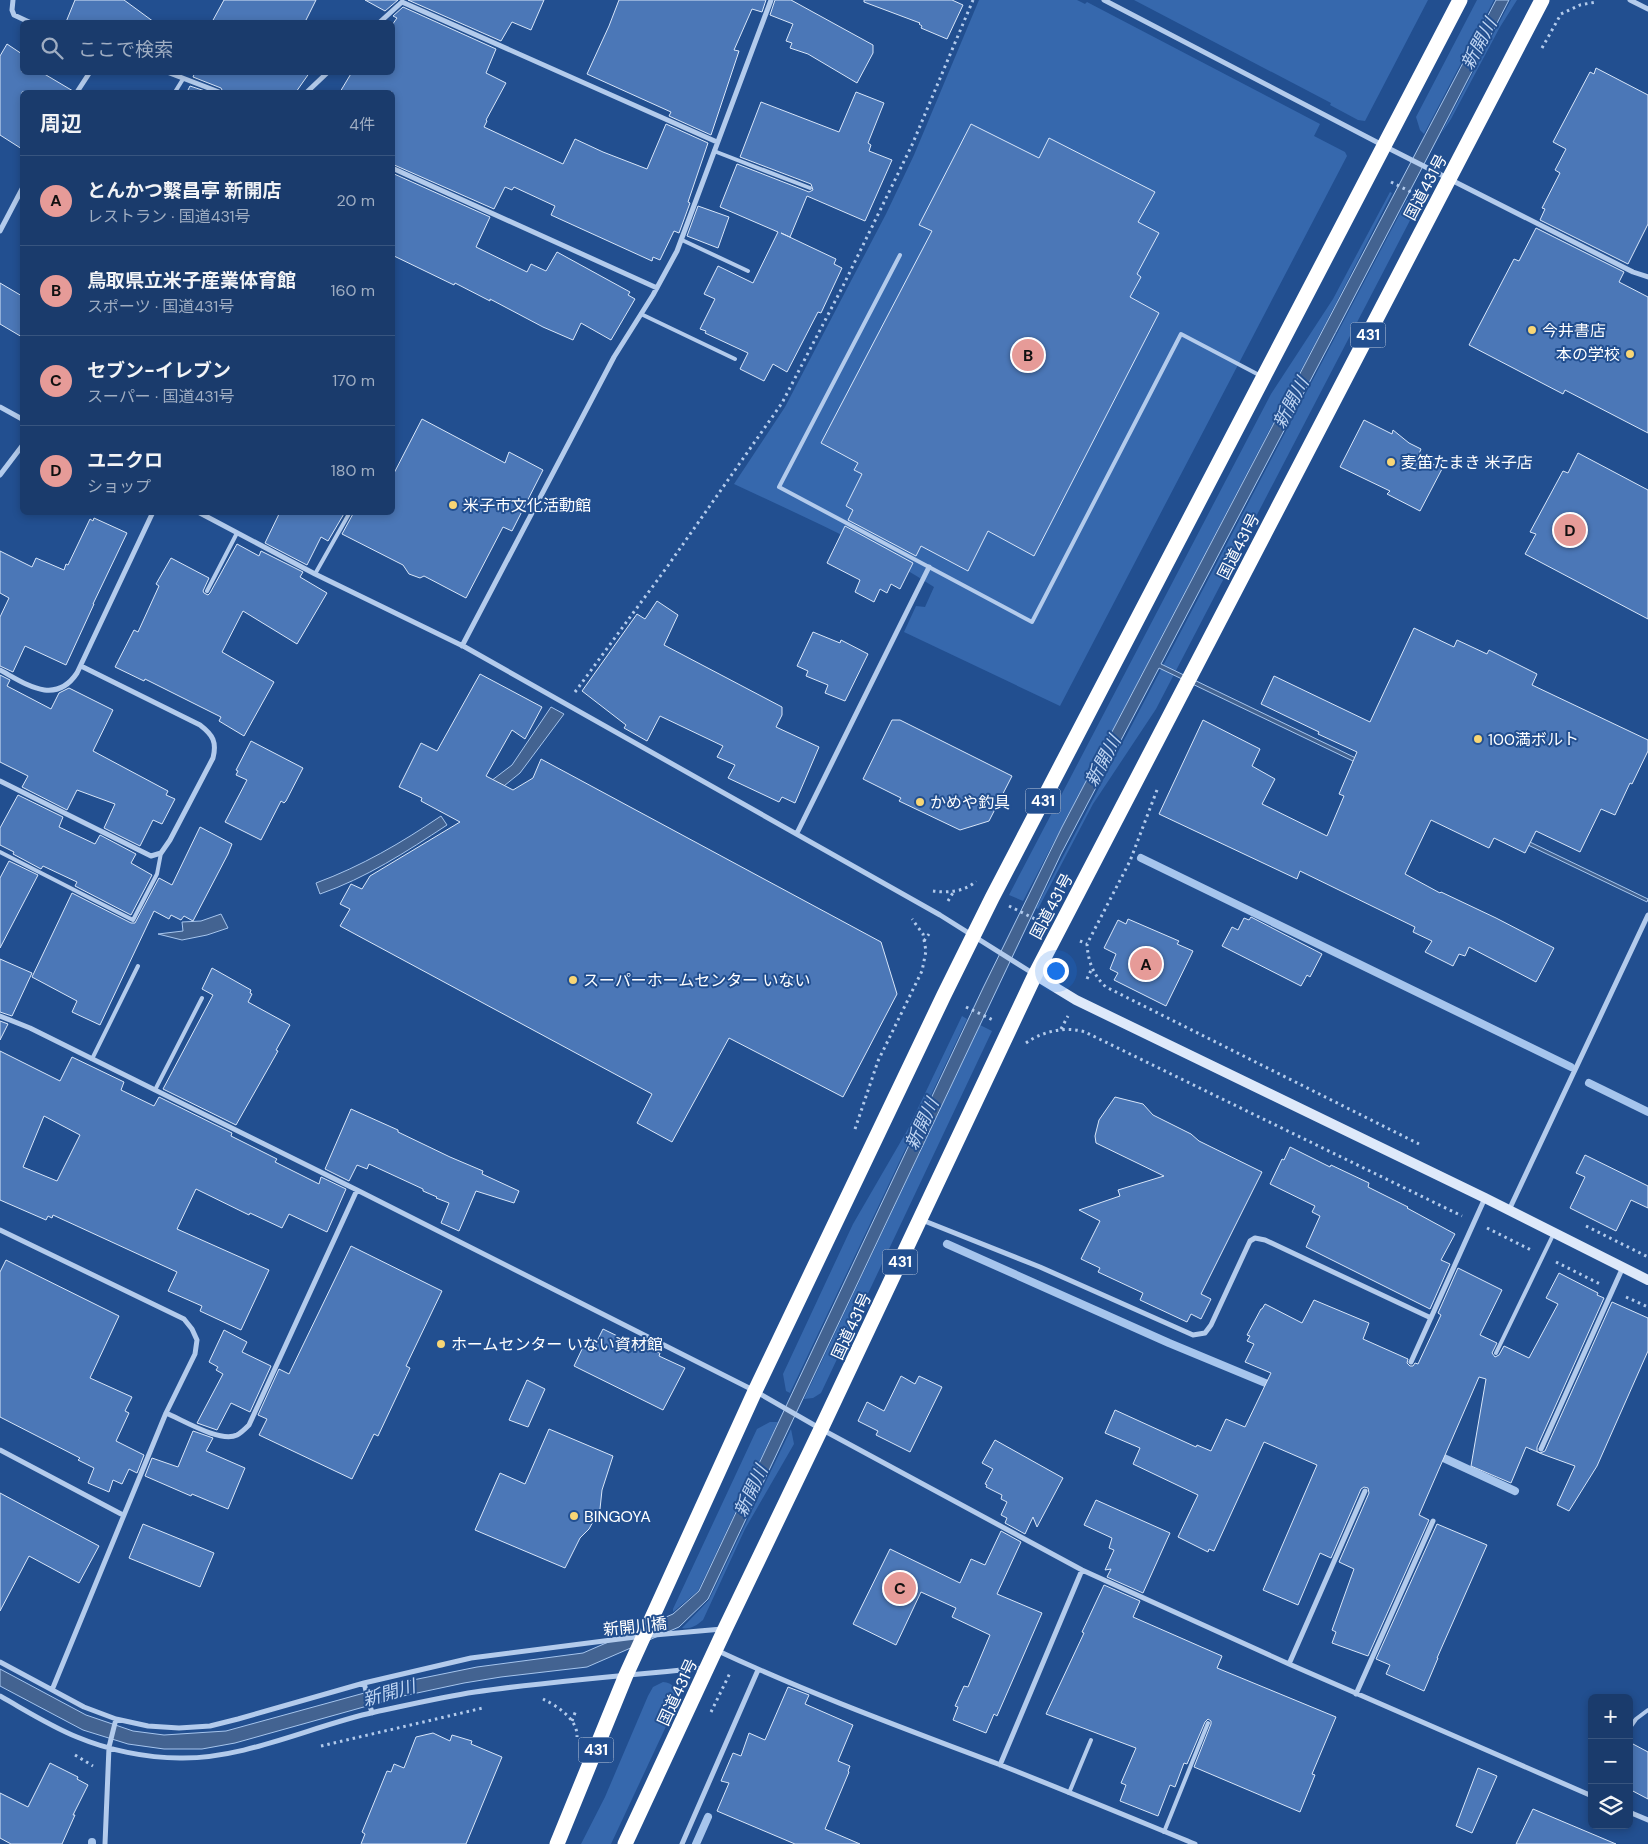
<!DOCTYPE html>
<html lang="ja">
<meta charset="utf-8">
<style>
body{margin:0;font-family:"DM Sans","Noto Sans JP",sans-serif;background:#274674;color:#f1f3f6}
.controls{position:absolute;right:15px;bottom:15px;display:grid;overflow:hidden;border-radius:8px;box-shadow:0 2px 8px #0003}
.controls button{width:45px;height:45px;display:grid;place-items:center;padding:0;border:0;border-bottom:1px solid #38557f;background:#1a3b6c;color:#f1f3f6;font:25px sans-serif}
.you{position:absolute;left:1055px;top:970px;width:18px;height:18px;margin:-12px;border:4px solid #fff;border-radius:50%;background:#1a73e8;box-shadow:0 0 0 8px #1a73e833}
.badge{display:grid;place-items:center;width:32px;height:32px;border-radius:50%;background:#e69b98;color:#111;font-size:16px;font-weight:700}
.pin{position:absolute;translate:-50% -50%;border:2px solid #fff;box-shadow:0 1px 5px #0006}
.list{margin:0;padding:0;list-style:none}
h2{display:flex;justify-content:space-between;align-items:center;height:65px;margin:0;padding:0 20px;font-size:21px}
h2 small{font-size:16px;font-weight:400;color:#9fadc2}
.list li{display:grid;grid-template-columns:32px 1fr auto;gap:15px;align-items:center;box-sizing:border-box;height:90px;padding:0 20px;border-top:1px solid #38557f}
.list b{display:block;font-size:19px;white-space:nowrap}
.list p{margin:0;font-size:16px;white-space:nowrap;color:#9fadc2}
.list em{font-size:16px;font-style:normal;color:#9fadc2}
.icon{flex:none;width:28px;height:28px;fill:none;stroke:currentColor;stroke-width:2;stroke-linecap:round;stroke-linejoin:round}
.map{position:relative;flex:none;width:1648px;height:1844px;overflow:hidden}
.search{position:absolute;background:#1a3b6c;box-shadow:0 2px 8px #0003;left:20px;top:20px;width:375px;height:55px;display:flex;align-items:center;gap:12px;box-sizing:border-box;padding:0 18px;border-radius:8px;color:#9fadc2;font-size:19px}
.panel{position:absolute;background:#1a3b6c;box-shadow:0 2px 8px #0003;left:20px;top:90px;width:375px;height:425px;border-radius:8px}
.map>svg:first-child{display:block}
.green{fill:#3668ad}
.water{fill:#436391;stroke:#a6c5ed}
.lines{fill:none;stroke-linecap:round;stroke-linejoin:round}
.stream{stroke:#a6c5ed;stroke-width:8}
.building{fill:#4b77b7;stroke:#d8e6f9;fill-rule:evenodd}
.path{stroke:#b3cbec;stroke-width:3;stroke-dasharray:2.5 4;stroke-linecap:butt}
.lane{stroke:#b3cbec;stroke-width:4}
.street{stroke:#b3cbec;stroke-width:5}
.secondary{stroke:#dee9fa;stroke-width:10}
.highway{stroke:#fff;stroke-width:15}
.poi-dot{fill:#f8d675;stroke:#224f90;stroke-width:2}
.labels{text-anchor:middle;stroke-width:4;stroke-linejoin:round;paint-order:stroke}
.shield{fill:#224f90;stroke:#bdcade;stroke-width:1}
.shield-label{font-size:15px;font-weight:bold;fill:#fff}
.street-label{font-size:16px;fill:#fff;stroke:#224f90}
.poi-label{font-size:16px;fill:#fff;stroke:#224f90;text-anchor:start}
.water-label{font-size:18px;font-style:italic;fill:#bfd5f3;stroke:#224f90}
</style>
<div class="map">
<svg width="1648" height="1844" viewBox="0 0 1648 1844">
<rect width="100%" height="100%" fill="#224f90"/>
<path class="green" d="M979,0H1077L1085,4L1087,2L1320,124L1314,136L1345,152L1347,156L1060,706L904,632L916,606L925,607L934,587C871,546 802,516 734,484L785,407L886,214L914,155Z
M1134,0H1428L1365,121L1358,120L1330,105L1331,103Z
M1477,0H1494L1424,134L1420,130L1416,117Z
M1511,0H1517L1500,27L1451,119L1441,134Z
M1390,192L1392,193L1335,305L1023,901L1009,895L1271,394L1333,299Z
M1407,200L1418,205L1156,709L1093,804L1038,909L1036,908Z
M962,1016L967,1019L790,1393L786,1391L783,1374L853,1224L908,1129Z
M980,1025L992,1031L821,1393L813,1398L804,1399Z
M770,1422H778L698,1591L673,1612V1609L757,1429Z
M791,1429L794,1444L745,1529L703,1620C696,1626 691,1629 682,1628L709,1600Z
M663,1682C676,1683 679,1694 676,1705L611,1844H581L605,1797L648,1696L653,1687Z"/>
<path class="water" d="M1496,0H1509C1395,222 1277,443 1161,664L1648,899L1647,902L1159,668L1061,854L708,1599L679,1627L587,1667L501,1677L464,1683L403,1696L235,1743L202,1749H164L128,1744L83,1730L0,1686V1669L86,1715L133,1731L164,1735L226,1731L408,1681L477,1667L583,1653L673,1614L699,1591L983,988L1062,827Z
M551,707L564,714L520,773L494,794L487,784L512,765Z
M441,816L447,825C406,852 366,878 320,894L316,883C362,866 401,843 441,816Z
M221,914L228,928L207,935L182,940L158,934L183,931L182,922L201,921Z"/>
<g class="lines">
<path class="stream" d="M1141,858L1571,1067
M1589,1083L1648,1112
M947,1244L1169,1343L1275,1387
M1435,1454L1515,1491
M92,1844V1842
M696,1844L708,1817"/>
</g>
<path class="building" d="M75,0H124L154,22H66Z
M224,0H316L305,22H212Z
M365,0H398L385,11Z
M408,0H544L531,30L512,22L501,41Z
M619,0H766L762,12L752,9L734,50L739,51L711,135L669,116L671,112L587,74L609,26Z
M775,0H791L873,45V53L857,83L808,54L790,48L792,43L786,41L793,24L770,15Z
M864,0H952L963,5L947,39L921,28L922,26L919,24L920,23L864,2Z
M403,7L496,49L486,73L506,83L486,120L487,121L484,127L563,164L575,139L603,152L647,169L666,124L708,143L688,202L690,203L679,233L674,231L660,260L653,257L652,261L551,215L555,206L514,187L512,190L505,187L494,209L392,164V92H340L352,72H392V25L397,18L393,16Z
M7,44L22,54V72H41L73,91L22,92V149L0,135V56Z
M1596,68L1648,95V224L1628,264L1540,220L1545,209L1542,208L1560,173L1555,170L1566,149L1553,142L1590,72L1594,74Z
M195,72H310L296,92H223L221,88L193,77Z
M190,86L208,92H187Z
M856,92L884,103L868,143L871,145L869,151L892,160L865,221L807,196L790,237L781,233L836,259L834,264L842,268L821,313L818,312L787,372L773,364L764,381L740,369L748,353L705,333L706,331L700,329L715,299L704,294L718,266L753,283L778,232L720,207L737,164L809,192L813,190L811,184L740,157L761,102L839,132Z
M971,124L1039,158L1049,138L1155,192L1138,222L1159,233L1137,274L1141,277L1130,297L1159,313L1034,556L988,531L968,571L921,546L916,556L848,520L853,510L846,506L862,474L854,470L858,463L821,443L932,231L919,225Z
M392,173L490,217L476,247L527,272L531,264L546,271L557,252L630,292L628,295L635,299L611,340L581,323L573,340L543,327L490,299V301L455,283L454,285L392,255Z
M698,206L729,217L718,248L687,236Z
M1536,228L1624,272L1619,282L1648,297V433L1565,390L1563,394L1469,345L1514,259L1519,261Z
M0,283L22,296V337L0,324Z
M422,419L505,463L509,452L543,470L512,531L503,527L466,598L424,576L420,578L409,574L403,565L342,534L354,512H392V477Z
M1364,420L1392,434L1393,430L1409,443L1421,449L1418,456L1442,469L1420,511L1387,494L1390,491L1340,467Z
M1578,453L1648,490V619L1525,554L1536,534L1530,532L1563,471L1568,473Z
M280,512H345L328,541L321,537L307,565L265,543Z
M94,518L127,533L93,604H94L66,665L25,646L13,672L0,666V617L9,598L0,593V551L32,567L36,558L64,570L66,564L68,565L90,519L93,521Z
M845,526L913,563L900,589L891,584L887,593L880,589L874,602L855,592L860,580L827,563Z
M237,544L259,556L261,551L303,572L300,577L327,593L297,644L243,611L222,652L274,682L244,736L219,721L221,717L145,679L144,681L115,667L134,630L138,632L159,586L156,584L171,558L209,578L203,591L204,593L208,595L210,593Z
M657,601L678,615L664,645L782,707V715L776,727L819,747L795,803L782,797L779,802L728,778L735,765L717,757L723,746L660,716L647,741L624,728L626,725L582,691L637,614L645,619Z
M1414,628L1454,647L1457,640L1487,654L1489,650L1537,674L1532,685L1648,740V751L1632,784L1630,783L1615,815L1601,809L1580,852L1536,831L1525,853L1494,838L1489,848L1431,820L1405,874L1440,893L1441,892L1496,918L1554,948L1536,982L1469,947L1465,956L1459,954L1453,966L1425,952L1432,941L1413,932L1415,927L1300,871L1297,879L1159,814L1203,720L1260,749L1252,766L1275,779L1262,804L1327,836L1344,796L1339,794L1357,752L1318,734L1319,732L1261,704L1274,676L1370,722Z
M813,632L840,643L841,640L868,654L845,701L825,693L828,685L806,676L808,671L797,666Z
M480,674L542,707L525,739L512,730L486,776L513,790L533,778L541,759L881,942L897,994L843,1097L729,1038L672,1142L637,1123L652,1094L340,926L350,909L340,904L351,884L362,889L370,876L460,822L421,801L422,798L399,787L421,743L437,751Z
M0,675L10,680L7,686L51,709L59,693L69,688L113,710L93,751L168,791L166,795L175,799L162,824L153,820L140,846L104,828L115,804L77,790L67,810L22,787L28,776L0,762Z
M892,720H900L1012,776L989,821L960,830L899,801L901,798L863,779Z
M251,741L303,768L286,801L284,803L281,801L261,840L225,822L247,780L236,775L238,771L236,770Z
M18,795L63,817L59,827L95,844L100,835L136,854L131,863L152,875L131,915L75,886L77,882L43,866L41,869L13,854L14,852L0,845V828Z
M200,827L232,844L228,854L193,921L184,916L181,920L171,915L169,919L154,911L100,1025L72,1012L77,1001L32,977L72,893L131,923H135L159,878L172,885Z
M9,861L38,875L0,948V878Z
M1251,917L1322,954L1310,977L1307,975L1301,986L1222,946L1232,927L1238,930L1244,918L1249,920Z
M1128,919L1179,941L1177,944L1193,951L1166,1006L1114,980L1118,973L1110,969L1116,954L1104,948L1118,920L1126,924Z
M0,959L32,973L12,1016L0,1012Z
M212,968L251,990L250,993L252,994L248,1002L290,1025L276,1050L278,1051L236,1125L163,1089L213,995L202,989Z
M0,1021L8,1024L0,1040Z
M0,1051L60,1081L72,1057L124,1082L121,1090L154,1106L159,1097L232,1133L231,1136L277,1159L275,1162L319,1184L321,1177L346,1189L327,1232L289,1214L282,1228L250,1213L249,1215L196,1189L177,1229L269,1270L241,1330L200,1311L202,1306L168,1291L177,1272L53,1215L52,1218L48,1216L46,1220L0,1200ZM44,1116L80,1135L57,1181L23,1167Z
M1115,1097L1143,1104L1153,1115L1191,1134L1199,1141L1262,1172L1201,1294L1211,1299L1201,1319L1191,1314L1187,1322L1140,1300L1143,1293L1098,1272L1100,1268L1081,1259L1100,1221L1079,1210L1120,1196L1118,1190L1164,1176L1096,1143L1095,1136L1099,1120Z
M351,1109L398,1130V1132L450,1157L483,1171L482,1174L519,1191L514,1203L476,1191L459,1231L441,1223L449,1203L436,1198L437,1197L423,1191V1189L369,1164L367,1169L357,1165L349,1181L325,1169Z
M1290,1147L1330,1167L1331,1165L1369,1183L1368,1187L1408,1207L1407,1208L1455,1234L1441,1260L1450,1264L1430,1309L1306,1247L1320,1216L1312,1212L1315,1206L1270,1184L1282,1159L1284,1160Z
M1585,1155L1648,1186V1208L1631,1200L1616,1231L1570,1208L1585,1177L1576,1173Z
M351,1246L442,1291L406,1366L410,1368L378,1436L374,1434L352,1479L259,1435L267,1419L258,1415L279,1369L289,1374Z
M6,1260L119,1316L90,1378L132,1397L125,1411L129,1413L116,1441L144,1455L137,1473L129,1469L122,1484L113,1480L109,1492L88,1483L94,1468L78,1460L80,1458L0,1417V1272Z
M1458,1268L1502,1290L1480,1335L1497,1343L1492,1353L1495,1357L1499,1355L1504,1346L1529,1358L1558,1304L1546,1298L1559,1273L1598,1293L1597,1295L1604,1298L1537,1447V1451L1540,1453L1545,1451L1612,1302L1648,1318V1351L1597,1466L1569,1511L1557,1505L1575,1466L1542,1454L1526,1447L1511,1483L1471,1466L1486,1379L1479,1377L1419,1515L1429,1520L1368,1656L1332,1643L1336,1632L1332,1630L1354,1569L1339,1562L1369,1493L1368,1488L1364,1487L1361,1489L1331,1558L1320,1553L1298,1605L1263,1590L1317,1465L1264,1442L1214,1551L1209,1549L1208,1552L1178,1537L1198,1495L1133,1464L1140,1448L1105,1433L1115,1410L1196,1447L1197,1445L1211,1451L1226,1419L1245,1427L1271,1373L1245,1362L1254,1344L1247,1341L1250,1336L1247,1335L1261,1309H1262L1265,1304L1302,1323L1314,1300L1369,1323L1363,1339L1408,1359L1407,1363L1410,1366H1413L1415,1363L1418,1364L1441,1315L1438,1313Z
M603,1329L640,1347L660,1353L659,1356L685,1368L663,1410L574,1366L583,1347L592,1351Z
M224,1330L247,1342L242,1352L271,1366L250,1412L231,1403L217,1430L197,1423L223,1374L216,1370L218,1367L209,1362Z
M901,1376L915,1384L919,1376L942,1387L910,1452L876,1435L878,1431L858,1421L867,1402L884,1411Z
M527,1380L545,1389L528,1427L509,1420Z
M549,1429L613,1456L602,1490L600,1509L589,1529L580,1538L565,1568L475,1530L500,1473L525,1484Z
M193,1431L213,1438L206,1451L245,1468L228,1509L192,1494L191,1496L145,1476L152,1458L178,1467Z
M995,1440L1063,1478L1037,1527L1033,1517L1025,1534L1005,1523L1007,1518L1001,1515L1007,1502L1001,1499L1002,1495L986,1487L987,1485L985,1484L993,1469L982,1463Z
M0,1493L99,1546L79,1583L29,1556L0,1611Z
M1096,1500L1170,1533L1143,1593L1107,1577L1111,1569L1105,1570L1114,1550L1109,1548L1112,1538L1084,1525Z
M143,1524L214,1553L200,1587L129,1558Z
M1437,1524L1487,1545L1437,1658H1438L1424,1691L1386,1674L1390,1665L1376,1659Z
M1001,1531L1021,1542L997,1594L1042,1613L997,1716L994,1714L986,1733L953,1720L958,1707L955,1706L964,1686L968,1687L990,1635L952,1617L956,1608L921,1592L896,1645L853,1624L890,1549L960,1583L971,1559L985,1565Z
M1104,1585L1140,1601L1133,1617L1222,1656L1217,1668L1336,1717L1312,1774L1315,1775L1300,1812L1194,1767L1211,1724V1721L1208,1719L1205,1722L1187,1764L1184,1763L1175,1787L1170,1785L1158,1816L1120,1801L1126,1785L1121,1783L1136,1748L1046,1714L1084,1633L1082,1632Z
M788,1687L809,1695L805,1704L853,1725L838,1761L850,1766L848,1771L849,1772L825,1829L860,1844H795L717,1811L729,1783L721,1781L733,1753L741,1756L749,1733L765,1740Z
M433,1733L450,1741L452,1735L472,1741L471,1744L502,1757L466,1844H361L365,1834L362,1832L387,1771L391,1772L394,1764L404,1768L416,1737Z
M1633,1744L1648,1752V1799L1629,1789V1748Z
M50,1763L78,1777L77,1779L88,1785L73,1815H75L62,1844H11L0,1838V1793L28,1807Z
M1478,1768L1497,1776L1472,1833L1456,1826Z
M1533,1809L1616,1844H1516Z"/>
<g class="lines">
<path class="path" d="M1542,48L1561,14L1580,5L1596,2
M1391,182L1417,195
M575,692L667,567L782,403L843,286L912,145L973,0
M1157,790L1130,861L1087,944C1088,961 1093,975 1106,987L1419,1144
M933,891C947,893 965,892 976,881
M948,901L954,891
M1009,906L1035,919
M924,941L929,934
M1080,941L1087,944
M1087,979L1092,968
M966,1007L993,1020
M1061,1029L1068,1016
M1026,1043C1043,1031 1066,1026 1085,1032L1462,1216
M855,1129L878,1061L922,971L926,951L923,934L912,919
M1586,1226L1648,1257
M1487,1228L1531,1250
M1556,1262L1600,1284
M1626,1297L1648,1307
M543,1699C557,1706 578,1719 577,1737
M711,1712L730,1673
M572,1721L576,1710
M321,1746L483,1708
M75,1755L93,1766"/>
<path class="lane" d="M175,92L183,79
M714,151L810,188
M682,240L748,271
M900,255L779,487L1032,622L1181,334L1261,376
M641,314L735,359
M315,574L350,512
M207,591L237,533
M0,852L133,920L157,874L161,853
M92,1059L138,966
M155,1090L202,998
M1496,1353L1554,1233
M1629,1729L1636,1719L1648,1710
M1069,1793L1091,1740
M1164,1832L1208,1723"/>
<path class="street" d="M13,0L12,10L14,15L29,22
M1104,0L1392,150L1633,272L1648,277
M1630,0L1648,9
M380,22L402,2L717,142
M167,72L219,92
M77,92L90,72
M307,92L328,72
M392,168L657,288
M0,231L22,189
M0,407L22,419
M0,475L22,446
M198,512L315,574L465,647L940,915L1034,974
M462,646L614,357L653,295L677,251L771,0
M0,670C26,684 55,706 77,673L153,512
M0,781L151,856L161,853L170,840L213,758C217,742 213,735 200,725L81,666
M797,833L929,567
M0,1016L30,1028L357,1190L755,1391L821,1429L1082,1570L1289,1664L1592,1796
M1509,1210L1648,915
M922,1220L1040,1267L1193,1335L1205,1333L1211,1325L1250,1241L1255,1238L1265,1240L1431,1318
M0,1230L184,1319L192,1329L197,1340L195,1354L166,1413L52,1690
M1411,1362L1485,1198
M166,1413C183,1420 220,1443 237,1435C241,1433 246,1428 249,1425L357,1190
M1541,1449L1623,1267
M0,1450L123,1515
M716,1650C808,1693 903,1728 998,1764C1064,1790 1129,1817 1195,1844
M0,1662L84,1707L116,1719L148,1726L179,1728L210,1726L238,1719L364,1683L471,1658L643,1636L722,1629
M1289,1664L1365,1491
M364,1683L372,1713
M1356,1694L1433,1521
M0,1696C25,1710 50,1726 77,1737C108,1750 146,1758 180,1758C246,1759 311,1726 375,1712C408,1705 442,1697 475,1692C551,1681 628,1675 705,1668
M1000,1765L1082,1570
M1629,1812L1648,1820
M105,1844L109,1747L116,1719
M682,1844L758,1670"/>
<path class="secondary" d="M1035,975L1076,1000L1485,1198L1648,1280"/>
<path class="highway" d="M557,1844L626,1675L755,1391L944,995L992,898L1460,0
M625,1844L725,1629L821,1429L1035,975L1542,0"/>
</g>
<g class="poi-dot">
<circle cx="1532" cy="330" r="5"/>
<circle cx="1630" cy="354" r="5"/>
<circle cx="1391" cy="462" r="5"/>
<circle cx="453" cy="505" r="5"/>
<circle cx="1478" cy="739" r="5"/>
<circle cx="920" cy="802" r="5"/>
<circle cx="573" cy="980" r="5"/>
<circle cx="441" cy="1344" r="5"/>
<circle cx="574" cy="1516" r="5"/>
</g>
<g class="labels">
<g class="shield">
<rect x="1350.5" y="322.5" width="35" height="25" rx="4"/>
<rect x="1025.5" y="788.5" width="35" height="25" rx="4"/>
<rect x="882.5" y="1249.5" width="35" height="25" rx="4"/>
<rect x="578.5" y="1737.5" width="35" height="25" rx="4"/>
</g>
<g class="shield-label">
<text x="1368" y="340">431</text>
<text x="1043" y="806">431</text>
<text x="900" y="1267">431</text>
<text x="596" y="1755">431</text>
</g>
<g class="street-label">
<text transform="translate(1425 187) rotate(-62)" y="6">国道431号</text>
<text transform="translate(1238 546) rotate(-63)" y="6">国道431号</text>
<text transform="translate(1051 906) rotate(-62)" y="6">国道431号</text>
<text transform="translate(851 1326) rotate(-65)" y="6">国道431号</text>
<text transform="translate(635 1626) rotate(-6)" y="6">新開川橋</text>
<text transform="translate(677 1692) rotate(-65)" y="6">国道431号</text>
</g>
<g class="poi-label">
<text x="1542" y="336">今井書店</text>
<text x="1620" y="360" text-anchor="end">本の学校</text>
<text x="1401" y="468">麦笛たまき 米子店</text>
<text x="463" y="511">米子市文化活動館</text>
<text x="1488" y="745">100満ボルト</text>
<text x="930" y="808">かめや釣具</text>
<text x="583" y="986">スーパーホームセンター いない</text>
<text x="451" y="1350">ホームセンター いない資材館</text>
<text x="584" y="1522">BINGOYA</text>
</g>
<g class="water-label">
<text transform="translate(1479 44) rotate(-62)" y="6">新開川</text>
<text transform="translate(1291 403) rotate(-62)" y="6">新開川</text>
<text transform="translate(1103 761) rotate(-62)" y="6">新開川</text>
<text transform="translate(922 1124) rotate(-65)" y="6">新開川</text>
<text transform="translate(751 1491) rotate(-65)" y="6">新開川</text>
<text transform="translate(389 1693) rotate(-16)" y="6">新開川</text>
</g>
</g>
</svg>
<div class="controls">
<button>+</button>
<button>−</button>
<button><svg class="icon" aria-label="layers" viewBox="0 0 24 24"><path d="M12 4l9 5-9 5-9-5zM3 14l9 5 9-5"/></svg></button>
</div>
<div class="you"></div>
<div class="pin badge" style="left:1146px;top:964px">A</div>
<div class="pin badge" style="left:1028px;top:355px">B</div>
<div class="pin badge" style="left:900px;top:1588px">C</div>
<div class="pin badge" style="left:1570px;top:530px">D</div>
<div class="search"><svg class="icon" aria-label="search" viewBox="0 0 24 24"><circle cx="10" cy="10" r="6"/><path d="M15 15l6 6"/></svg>ここで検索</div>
<section class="panel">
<h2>周辺<small>4件</small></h2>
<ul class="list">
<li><span class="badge">A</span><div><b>とんかつ繫昌亭 新開店</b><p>レストラン · 国道431号</p></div><em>20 m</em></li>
<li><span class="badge">B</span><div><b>鳥取県立米子産業体育館</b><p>スポーツ · 国道431号</p></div><em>160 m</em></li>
<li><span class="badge">C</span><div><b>セブン-イレブン</b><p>スーパー · 国道431号</p></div><em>170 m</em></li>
<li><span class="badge">D</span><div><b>ユニクロ</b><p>ショップ</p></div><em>180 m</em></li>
</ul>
</section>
</div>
